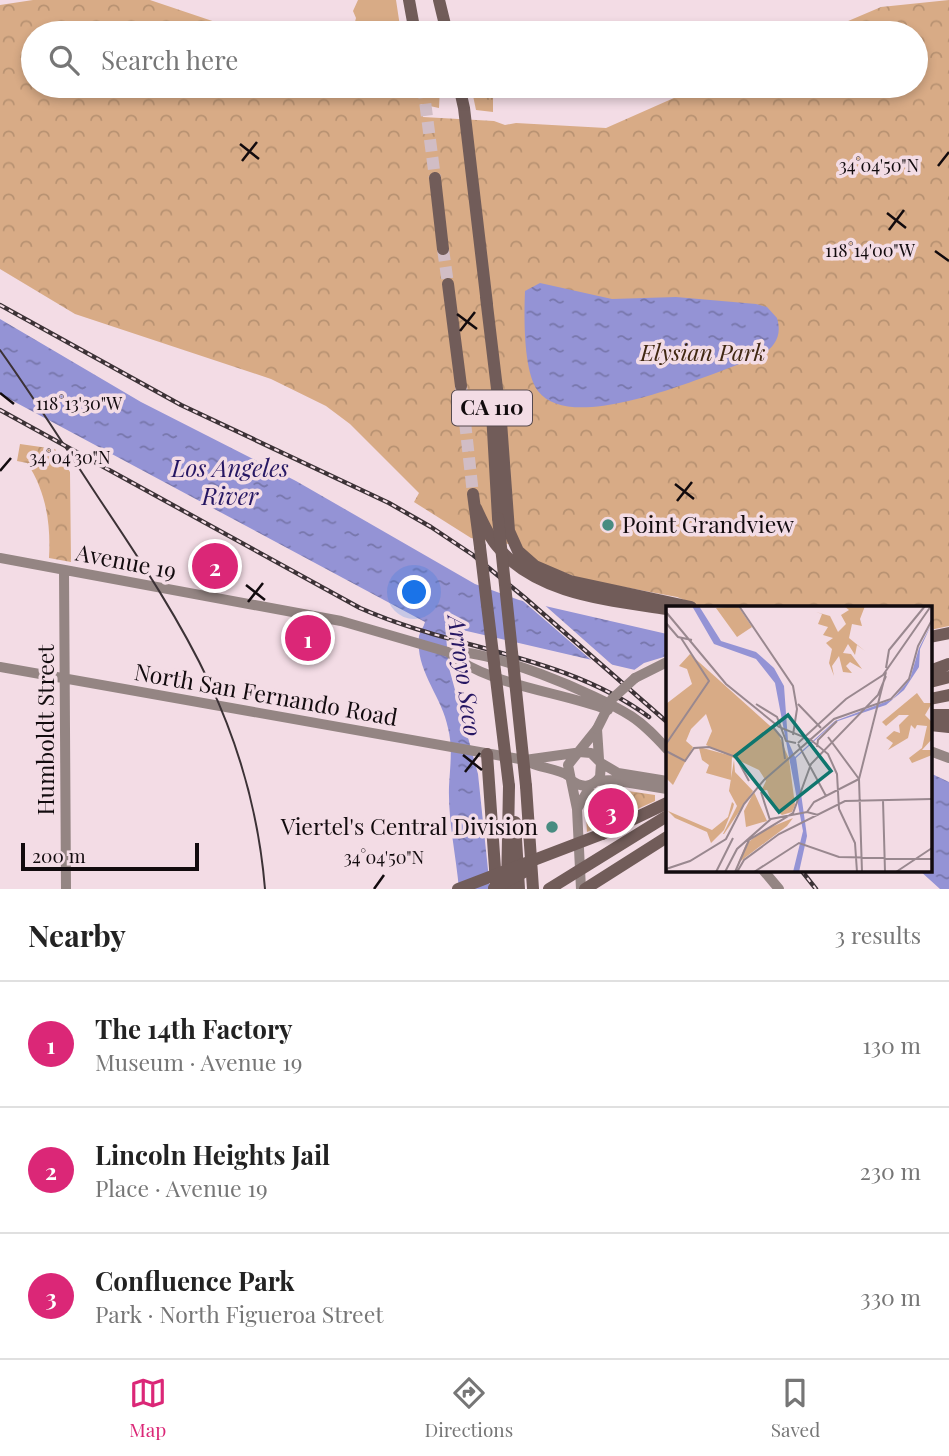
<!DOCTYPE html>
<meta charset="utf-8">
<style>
body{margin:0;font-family:"Playfair Display",serif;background:#f2f2f2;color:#222}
.scale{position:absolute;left:21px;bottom:18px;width:178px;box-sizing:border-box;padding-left:7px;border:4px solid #120b0e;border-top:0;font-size:19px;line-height:24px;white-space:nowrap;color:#120b0e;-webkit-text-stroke:5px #f3dce5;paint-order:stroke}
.you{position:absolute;left:415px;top:593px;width:24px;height:24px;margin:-18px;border:5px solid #fff;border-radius:50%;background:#1a73e8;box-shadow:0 0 0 10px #1a73e833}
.badge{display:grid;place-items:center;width:46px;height:46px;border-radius:50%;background:#db2777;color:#fff;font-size:23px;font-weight:700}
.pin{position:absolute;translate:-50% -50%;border:4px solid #fff;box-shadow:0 2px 7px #0006}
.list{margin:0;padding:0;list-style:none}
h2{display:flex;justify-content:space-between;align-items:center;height:91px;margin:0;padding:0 28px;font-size:30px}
h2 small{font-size:23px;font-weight:400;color:#767676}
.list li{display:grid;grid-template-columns:46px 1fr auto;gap:21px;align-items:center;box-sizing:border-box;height:126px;padding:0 28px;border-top:2px solid #e0e0e0}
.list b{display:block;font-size:26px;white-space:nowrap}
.list p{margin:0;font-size:23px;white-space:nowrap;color:#767676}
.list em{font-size:23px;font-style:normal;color:#767676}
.icon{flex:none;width:38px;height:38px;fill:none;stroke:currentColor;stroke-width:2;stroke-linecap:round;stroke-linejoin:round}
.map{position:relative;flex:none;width:949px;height:889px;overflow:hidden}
.search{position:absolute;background:#fff;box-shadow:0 4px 10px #0003;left:21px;right:21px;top:21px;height:77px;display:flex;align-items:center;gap:18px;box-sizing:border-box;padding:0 24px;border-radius:38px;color:#767676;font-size:26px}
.sheet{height:469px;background:#fff}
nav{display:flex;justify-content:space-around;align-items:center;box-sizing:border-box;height:98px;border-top:2px solid #e0e0e0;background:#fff;font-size:19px;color:#767676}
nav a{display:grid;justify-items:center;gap:4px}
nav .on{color:#db2777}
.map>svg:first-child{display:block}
.grass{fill:url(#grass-tufts)}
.park{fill:url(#park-crowns)}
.garden{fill:#d8ab86}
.water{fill:url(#water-ripples)}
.pier{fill:#f3dce5}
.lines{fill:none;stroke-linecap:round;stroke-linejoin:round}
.highway-tunnel{stroke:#d1bdc5;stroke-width:12;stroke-dasharray:12 6;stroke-linecap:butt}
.secondary{stroke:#948583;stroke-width:10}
.highway{stroke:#715c59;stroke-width:12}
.tram{stroke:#3c3236;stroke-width:2}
.rail-casing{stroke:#3c3236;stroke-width:4.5}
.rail{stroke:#f3dce5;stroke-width:2;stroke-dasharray:5;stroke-linecap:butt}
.secondary-bridge{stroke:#948583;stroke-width:10}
.highway-bridge{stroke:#715c59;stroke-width:12}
.ticks{fill:none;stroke:#120b0e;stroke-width:2.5}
.poi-dot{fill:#488c81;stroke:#f3dce5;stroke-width:2.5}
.labels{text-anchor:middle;stroke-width:7;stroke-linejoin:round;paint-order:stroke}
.shield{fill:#f3dce5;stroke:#564a4e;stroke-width:2}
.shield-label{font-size:21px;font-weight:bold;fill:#120b0e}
.park-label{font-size:23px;font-style:italic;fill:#412812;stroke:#f3dce5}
.poi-label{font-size:23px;fill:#120b0e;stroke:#f3dce5;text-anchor:start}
.street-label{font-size:23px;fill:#120b0e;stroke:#f3dce5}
.water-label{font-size:24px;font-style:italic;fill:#261763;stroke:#f3dce5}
.inset-road{fill:none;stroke:#99888f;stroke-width:2}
.view{fill:#0f766e;fill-opacity:0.15;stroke:#0f766e;stroke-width:3.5}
.inset-edge{fill:none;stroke:#120b0e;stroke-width:3.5}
.ticks-label{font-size:18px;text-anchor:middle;fill:#120b0e;stroke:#f3dce5;stroke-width:7;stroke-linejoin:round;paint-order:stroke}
</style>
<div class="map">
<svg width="949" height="889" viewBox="0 0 949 889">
<defs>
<pattern id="grass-tufts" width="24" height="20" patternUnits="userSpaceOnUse" patternTransform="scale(1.75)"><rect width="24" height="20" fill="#d8ab86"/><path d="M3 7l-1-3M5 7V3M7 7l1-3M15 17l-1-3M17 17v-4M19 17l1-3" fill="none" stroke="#b89272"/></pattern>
<pattern id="park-crowns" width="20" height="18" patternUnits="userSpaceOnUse" patternTransform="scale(1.75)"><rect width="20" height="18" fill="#d8ab86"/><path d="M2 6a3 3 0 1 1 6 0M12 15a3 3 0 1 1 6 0" fill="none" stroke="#b89272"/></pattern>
<pattern id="water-ripples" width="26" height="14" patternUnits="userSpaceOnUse" patternTransform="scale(1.75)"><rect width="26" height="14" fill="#9493d5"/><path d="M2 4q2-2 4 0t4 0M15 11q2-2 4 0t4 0" fill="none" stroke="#7776ab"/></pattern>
</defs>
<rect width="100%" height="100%" fill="#f3dce5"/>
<path class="grass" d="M471,86H493V112L476,110Z"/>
<path class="park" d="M33,0H150L248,33H33V86H417L423,117L494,121L505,125L516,123L606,128L701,86H916V33H820L881,7L949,0V626L930,630V607H702L677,597L581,579L537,562L520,546L471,538L414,502L419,493L350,424L326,406L271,379L75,314L0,269V5Z
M20,444L55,449L70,472L71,562L49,558C51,524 46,491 27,463L17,461Z
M601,787L655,795V801L587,832C586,815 584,798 601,787Z"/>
<path class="garden" d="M358,0H396L401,33H352L356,18L353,11Z
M337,86H440L439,108Z"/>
<path class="water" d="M540,283L612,299L676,297L756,304L767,307L777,318C783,338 773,349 756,358C711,373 572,437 538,391C523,371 524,315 525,291Z
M0,319L141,402L296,481L475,584L519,600L667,634V681L648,673L445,626L449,668L478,774L490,889H459C456,855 448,821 449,787C450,766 453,748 448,728C442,696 415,671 419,636C420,631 424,627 425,622L0,394Z
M930,773L949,782V889H940L919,870H930Z"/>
<path class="pier" d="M516,595L540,601L618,670L597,665Z
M667,656V679L660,682L630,673L644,663Z"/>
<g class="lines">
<path class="highway-tunnel" d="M423,86L435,178
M443,249L448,284
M461,386L473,494"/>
<path class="secondary" d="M0,558L341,621L448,652C487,648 597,694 631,716C645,725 656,737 667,749
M64,570L66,889
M448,652C488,686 559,691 608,710
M0,667L525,760C539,769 555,767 569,776
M635,678L667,662
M597,729L599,759
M930,751L949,758
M579,752L591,753L601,763L600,777C592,788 581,788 571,780L568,765L597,729
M525,760L575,753
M601,763L618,773L667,781
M571,780L577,809L581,889
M597,781L612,780L667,789
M577,809L591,785
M763,870L779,889"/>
<path class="highway" d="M409,0L415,33
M439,0L447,33
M459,86L464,108L487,304
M435,178L443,249
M448,284L461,386
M486,297L501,422L509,531L518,551L535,566L570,581L691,607
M492,413L498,518
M473,494L480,547
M476,508C482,521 488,535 497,546C536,595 610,600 667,609
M930,637L949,633
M930,671L949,664
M930,682L949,677
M930,699L949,695
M930,715H949
M930,725L949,727
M487,754L496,883
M526,786L533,889
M515,822L519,889
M602,834L667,803
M507,889L509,786
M585,889L667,837"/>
<path class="tram" d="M0,350C35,399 67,450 100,500C185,627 252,731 265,889"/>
<g class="rail-casing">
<path id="rail" d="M0,305L181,405L389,503L431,527L473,555L524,597L667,722
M0,410L360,608C454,650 563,654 649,717
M801,870L816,889"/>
</g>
<use href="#rail" class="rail"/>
<path class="secondary-bridge" d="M597,729L612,699L635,678"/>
<path class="highway-bridge" d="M498,518L526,786
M480,547L509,786
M494,888L526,871
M458,889L602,834
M549,889L667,816"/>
</g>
<path class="ticks" d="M240,144L259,159M242,161L257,142M938,166L949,152M887,213L906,228M889,230L904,210M935,251L949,261M457,314L477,329M460,331L475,312M0,393L14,404M0,471L11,458M675,484L694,499M677,501L692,482M246,585L265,600M248,602L263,583M463,755L482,770M465,772L480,753M374,889L384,875"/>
<g class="poi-dot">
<circle cx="608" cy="525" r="7"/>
<circle cx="552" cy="827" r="7"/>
</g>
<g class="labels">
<rect class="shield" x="452" y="390.5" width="80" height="35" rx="5"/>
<g class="shield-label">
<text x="492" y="415">CA 110</text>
</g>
<g class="park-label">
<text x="703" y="361">Elysian Park</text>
</g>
<g class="poi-label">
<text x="622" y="533">Point Grandview</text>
<text x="538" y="835" text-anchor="end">Viertel's Central Division</text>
</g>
<g class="street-label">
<text transform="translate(126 562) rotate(11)" y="8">Avenue 19</text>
<text transform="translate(266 695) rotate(10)" y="8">North San Fernando Road</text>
<text transform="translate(46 730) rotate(-90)" y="8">Humboldt Street</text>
</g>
<g class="water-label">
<text x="230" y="477">Los Angeles<tspan x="230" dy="28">River</tspan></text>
<text transform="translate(464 676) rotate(82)" y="8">Arroyo Seco</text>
</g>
</g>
<g transform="translate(666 606)">
<rect width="266" height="266" fill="#f3dce5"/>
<path d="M178,0H199L194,13L196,20L186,18L183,32L199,45L191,39L189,49L182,38L177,47L185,48L196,63L184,56L180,60L186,67L177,66L173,50L166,60L168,70L163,57L166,43L160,37L167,32L157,29L162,21L152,18L156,8L150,6L164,10L172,26L180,18L175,9L183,4ZM251,87L258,97H266L259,109L266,116V133L256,144H266V149L246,157L243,152L256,142L261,120L251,119L249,123L245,119L242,132L222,144L227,137L220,132L228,125L234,127L233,119L243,109H233L220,120L216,116ZM33,141L66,150L65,174L40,167L43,159L36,154L33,142L27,144ZM68,154L69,166L87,185L58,228H57L71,200L63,185ZM66,196L68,198L67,202L58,224L45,237L41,226L9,212L2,205L46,224L62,211Z" fill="#d8ab86"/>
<path d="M72,0L86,21L71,31L50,2ZM24,48L112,127L123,153L129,199L126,206L116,209L109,204L101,184L95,185L100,175L93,164L40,139L46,125L40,108L25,123L20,135L27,141L7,179L0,172V98L26,78L21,63L13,60ZM88,186L101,215L80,221L78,205ZM127,212L121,220L72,257L80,238L98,224Z" fill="#d8ab86"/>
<path d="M26,0H33L55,35L90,46L108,62L118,80L122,135L129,151L169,115L227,93L244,73L253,42L266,17L254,43L253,61L238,84L220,99L169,116L130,152L141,230L133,266H127L137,225L109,77L90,53L48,38Z" fill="#9493d5"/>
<path class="inset-road" d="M73,0L127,80L131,103L127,129M0,6L60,78L113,121L145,134L162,148L171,168L173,203L189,237L191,266M0,17L12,31L26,34M220,62L223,44L259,0M90,98L111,111L120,135L130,137M132,98L155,122M106,120L116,132L119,153M162,131L193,173M132,137L180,93L217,69L265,0M0,138L43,75L15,32M132,138L160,190M151,141L152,134L171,115M0,145L19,155L28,142L43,141L70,151L83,175M95,186L104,214M217,194L219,266M141,206L148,196L193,173M0,263L24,255L60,233L78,198L98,174L168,113L225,93L243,73L252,40L266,14M50,266L67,232M59,266L71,243L105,213L141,206L152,209M69,266L83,234L127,207L145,158L212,89L220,70M71,266L78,254L113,228L179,195L266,193M88,266L133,237L173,251L266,253M196,266L193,173L220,66M230,266L266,242"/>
<path class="view" d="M122,109L165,165L113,206L69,150Z"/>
<rect width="266" height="266" class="inset-edge"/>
</g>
<g class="ticks-label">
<text x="879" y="172">34°04'50"N</text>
<text x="870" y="257">118°14'00"W</text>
<text x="79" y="410">118°13'30"W</text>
<text x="70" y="464">34°04'30"N</text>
<text x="384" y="864">34°04'50"N</text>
</g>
</svg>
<div class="scale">200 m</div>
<div class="you"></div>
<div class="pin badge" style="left:308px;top:638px">1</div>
<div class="pin badge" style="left:215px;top:566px">2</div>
<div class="pin badge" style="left:611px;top:811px">3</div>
<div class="search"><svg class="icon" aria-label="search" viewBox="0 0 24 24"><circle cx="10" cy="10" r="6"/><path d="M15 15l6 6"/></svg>Search here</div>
</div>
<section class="sheet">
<h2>Nearby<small>3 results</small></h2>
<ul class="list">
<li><span class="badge">1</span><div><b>The 14th Factory</b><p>Museum · Avenue 19</p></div><em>130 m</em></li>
<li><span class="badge">2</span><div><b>Lincoln Heights Jail</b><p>Place · Avenue 19</p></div><em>230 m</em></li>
<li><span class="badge">3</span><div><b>Confluence Park</b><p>Park · North Figueroa Street</p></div><em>330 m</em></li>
</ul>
</section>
<nav>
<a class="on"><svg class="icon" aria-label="map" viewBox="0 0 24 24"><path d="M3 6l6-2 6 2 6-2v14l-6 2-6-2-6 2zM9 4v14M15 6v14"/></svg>Map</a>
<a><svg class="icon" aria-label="directions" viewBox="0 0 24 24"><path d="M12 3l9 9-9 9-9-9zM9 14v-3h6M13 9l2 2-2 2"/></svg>Directions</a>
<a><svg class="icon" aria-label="saved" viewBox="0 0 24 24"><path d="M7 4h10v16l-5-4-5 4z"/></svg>Saved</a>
</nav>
